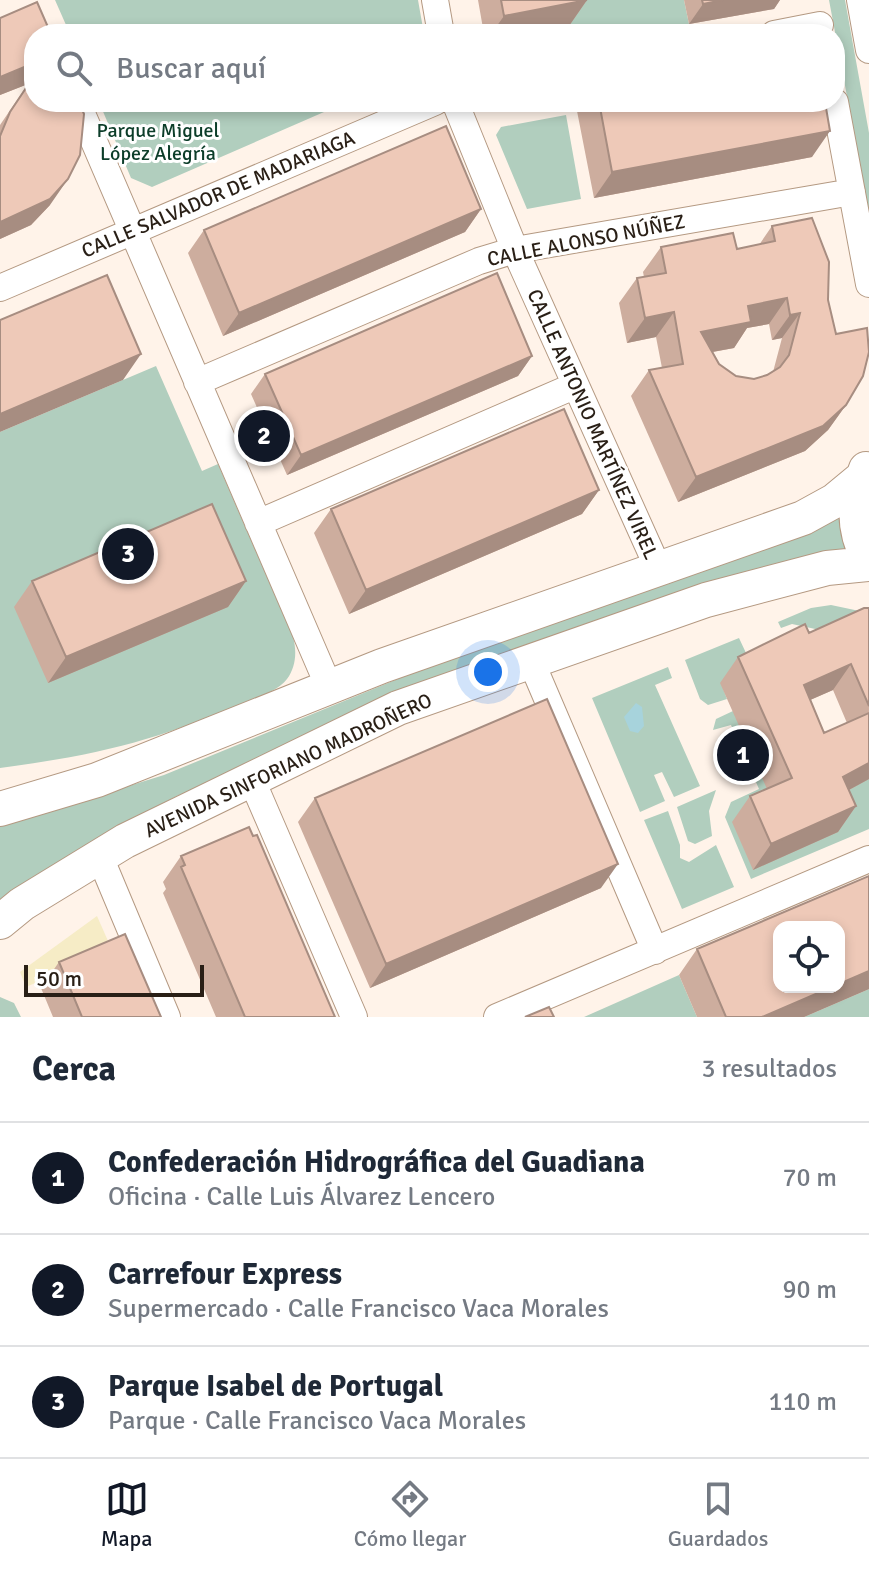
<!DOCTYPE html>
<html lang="es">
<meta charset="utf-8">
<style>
body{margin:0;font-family:Signika,sans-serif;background:#f2f2f3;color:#1f2937}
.controls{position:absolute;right:24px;bottom:24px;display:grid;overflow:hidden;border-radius:16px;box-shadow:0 4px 12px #0003}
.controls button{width:72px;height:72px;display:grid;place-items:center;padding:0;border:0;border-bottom:2px solid #e0e1e3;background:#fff;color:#1f2937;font:40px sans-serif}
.scale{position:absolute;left:24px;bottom:20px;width:180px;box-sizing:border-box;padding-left:8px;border:4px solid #291f16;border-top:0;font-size:22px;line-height:28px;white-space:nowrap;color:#291f16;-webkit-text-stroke:6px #fff;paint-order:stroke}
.you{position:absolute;left:488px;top:672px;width:28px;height:28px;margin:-20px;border:6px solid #fff;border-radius:50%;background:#1a73e8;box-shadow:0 0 0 12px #1a73e833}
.badge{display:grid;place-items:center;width:52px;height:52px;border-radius:50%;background:#111827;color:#fff;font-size:26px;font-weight:700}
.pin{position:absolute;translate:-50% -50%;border:4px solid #fff;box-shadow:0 2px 8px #0006}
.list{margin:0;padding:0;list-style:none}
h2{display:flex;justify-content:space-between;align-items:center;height:104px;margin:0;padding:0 32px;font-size:34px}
h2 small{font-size:26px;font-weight:400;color:#747a83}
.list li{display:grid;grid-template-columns:52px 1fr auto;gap:24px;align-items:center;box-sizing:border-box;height:112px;padding:0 32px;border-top:2px solid #e0e1e3}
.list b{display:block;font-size:30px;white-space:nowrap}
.list p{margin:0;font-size:26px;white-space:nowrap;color:#747a83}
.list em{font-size:26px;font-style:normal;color:#747a83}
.icon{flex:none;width:44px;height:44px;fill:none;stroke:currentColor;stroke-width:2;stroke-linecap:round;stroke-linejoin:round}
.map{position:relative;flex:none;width:869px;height:1017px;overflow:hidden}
.search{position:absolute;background:#fff;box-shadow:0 4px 12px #0003;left:24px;right:24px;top:24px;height:88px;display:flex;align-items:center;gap:20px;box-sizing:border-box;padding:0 28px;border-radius:32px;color:#747a83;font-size:30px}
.sheet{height:440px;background:#fff}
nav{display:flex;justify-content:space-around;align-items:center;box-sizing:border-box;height:112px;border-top:2px solid #e0e1e3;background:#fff;font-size:22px;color:#747a83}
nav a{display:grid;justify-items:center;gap:4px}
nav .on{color:#111827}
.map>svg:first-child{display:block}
.green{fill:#b1cebe}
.sand{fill:#f6ecc6}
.water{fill:#a7d3dc}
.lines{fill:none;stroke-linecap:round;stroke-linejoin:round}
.minor-casing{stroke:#b49982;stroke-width:28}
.major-casing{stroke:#b49982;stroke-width:36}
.minor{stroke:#fff;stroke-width:26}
.major{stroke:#fff;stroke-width:34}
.wall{fill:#cdad9e;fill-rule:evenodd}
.shaded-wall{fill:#a78d81}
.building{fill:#eec9b8;stroke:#a78d81;stroke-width:2;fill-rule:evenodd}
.labels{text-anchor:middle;stroke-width:6;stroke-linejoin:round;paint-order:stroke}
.park-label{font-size:20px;fill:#0c3d29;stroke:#fff}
.street-label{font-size:20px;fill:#291f16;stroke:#fff}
</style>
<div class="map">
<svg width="869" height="1017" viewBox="0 0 869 1017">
<rect width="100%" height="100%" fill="#fff3e9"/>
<path class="green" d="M55,0H418L424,34H70Z
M564,0H684L689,24L640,34H571Z
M829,0H845L869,133V214Z
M99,102H347L152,187L131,178Z
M566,115L581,199L527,209L496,135L501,127Z
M156,366L202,471L218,464L293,637C297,651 296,667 287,679C276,693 254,698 238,705C153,742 91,756 0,768V432Z
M838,515L846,552L393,702L177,796L130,821L0,905V826L164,775L405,676Z
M831,605L869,613L834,633L792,624L781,628L778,622L811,608Z
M739,638L753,668L721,683L727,699L708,705L700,699L685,660Z
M668,667L672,678L655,685L700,786L674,797L662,772L654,775L665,801L640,812L592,698Z
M733,711L835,798L869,778V829L751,879L725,817L731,802L759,789L731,725L713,730L716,719Z
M716,790L709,811L712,836L695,844L688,841L677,807Z
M668,811L680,845V858L689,862L716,845L734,887L682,909L644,820Z
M679,975L697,1017H584Z
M869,989V1017H804Z
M0,997L14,1003L21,1017H0Z"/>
<path class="sand" d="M97,916L112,950L26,987L20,972Z"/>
<path class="water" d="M636,703L642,707L644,726L638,733L630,731L624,717Z"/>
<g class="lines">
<g class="minor-casing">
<path id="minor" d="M435,0L441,34
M860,0L869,50
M774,34L820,25
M77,102L329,687
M455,102L515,250L658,568
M835,102L869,284
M0,288L435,102
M197,382L479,261L515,250L852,192
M258,523L574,386
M531,661L655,951
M251,778L354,1017
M100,857L167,1017
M497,1017L869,859"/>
</g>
<g class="major-casing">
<path id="major" d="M866,469C853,500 853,531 869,560
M0,809L97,780L382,666L803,518L834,501L863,477
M0,922L22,904L125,841L398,708L706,600L827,568L869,564"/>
</g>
<use href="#minor" class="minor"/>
<use href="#major" class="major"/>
</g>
<path class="wall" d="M478,0H587L569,26L526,34H484Z
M684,0H780L774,9L689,24Z
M0,18L34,34L50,205L31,225L0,239V125L28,84L0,95Z
M584,102H825L812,157L594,198L577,111Z
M481,209L465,232L223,336L188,253L204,230Z
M772,226L828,300L846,405L828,430L805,451L678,502L631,396L649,370L662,368L656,337L627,343L619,303L637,278L644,277L643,272L661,247L737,249L759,245ZM769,324L772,340L782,338L773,372L767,375L754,379L736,376L719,364L713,352L734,348L747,328Z
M532,356L518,376L287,475L251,394L265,374Z
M599,490L582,514L349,614L314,533L331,509Z
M32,581H246L228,607L48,683L14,607Z
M869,608V779L849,790L856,806L838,832L753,870L732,822L750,796L767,789L720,683L738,657L809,633ZM833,690L847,723L824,733L810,700Z
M315,798L601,888L370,988L298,822Z
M181,856L335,1017H216L163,893L166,889L163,882Z
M697,949L869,989L804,1017H697L679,975Z
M59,962L161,1017H53L41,988Z"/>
<path class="shaded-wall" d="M587,0L569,26L526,34H491L504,16Z
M723,0H780L774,9L689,24L703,4Z
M34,59V75L28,84L0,95V77Z
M830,131L812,157L594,198L612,172Z
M68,179L50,205L31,225L0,239V222Z
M481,209L465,232L223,336L239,313Z
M787,298L769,324L747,328L734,348L684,357L701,332L748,306Z
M674,312L656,337L627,343L645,318Z
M800,313L782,338L772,340L790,315Z
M141,354L123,380L0,432V414Z
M532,356L518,376L287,475L301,455Z
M846,405L828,430L805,451L678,502L696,477Z
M599,490L582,514L349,614L366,590Z
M246,581L228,607L48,683L66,657Z
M851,664L833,690L785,711L804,685Z
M869,763V779L825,803L843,777Z
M856,806L838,832L753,870L771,844Z
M618,864L601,888L370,988L386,964Z
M869,971V989L804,1017H762L832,987H839V984Z"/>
<path class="building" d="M501,0H587L504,16Z
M702,0H723L703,4Z
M37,2L51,34H34V63L0,77V18Z
M34,76V102H79L84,114L80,155L68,179L50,199L0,222V136L10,112Z
M599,102H825L830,131L612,172Z
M446,126L481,209L239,313L204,230Z
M812,218L829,262L828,300L836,334L867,328L869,352L863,376L846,405L823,426L696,477L649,370L683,364L674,312L645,318L637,278L666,273L661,247L733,233L737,249L775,241L772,226ZM787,298L790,315L800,313L789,355L780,367L767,375L754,379L736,376L719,364L701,332L751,322L748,306Z
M497,273L532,356L301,455L265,374Z
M107,275L141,354L0,414V320Z
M564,409L599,490L366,590L331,509Z
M212,504L246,581L66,657L32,581Z
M864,608H869V706L851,664L804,685L824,733L869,713V763L843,777L856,806L771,844L750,796L792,778L738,657L805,624L809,633Z
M547,699L618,864L386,964L315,798Z
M249,827L253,836L257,835L335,1017H245L181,867L185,865L181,856Z
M869,876V971L839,984V927H779V987H832L762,1017H726L697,949Z
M125,934L161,1017H82L59,962Z
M549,1007L554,1017H525Z"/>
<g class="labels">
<g class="park-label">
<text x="158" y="137">Parque Miguel<tspan x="158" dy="23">López Alegría</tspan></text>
</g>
<g class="street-label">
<text transform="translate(218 194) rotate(-23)" y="7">CALLE SALVADOR DE MADARIAGA</text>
<text transform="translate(586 240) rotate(-11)" y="7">CALLE ALONSO NÚÑEZ</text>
<text transform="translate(593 424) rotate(66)" y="7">CALLE ANTONIO MARTÍNEZ VIREL</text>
<text transform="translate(288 765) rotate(-25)" y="7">AVENIDA SINFORIANO MADROÑERO</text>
</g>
</g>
</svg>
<div class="controls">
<button><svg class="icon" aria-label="locate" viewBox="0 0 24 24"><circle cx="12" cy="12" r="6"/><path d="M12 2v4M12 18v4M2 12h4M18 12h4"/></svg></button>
</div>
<div class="scale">50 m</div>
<div class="you"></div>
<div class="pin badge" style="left:743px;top:755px">1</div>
<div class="pin badge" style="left:264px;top:436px">2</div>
<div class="pin badge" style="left:128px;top:554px">3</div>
<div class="search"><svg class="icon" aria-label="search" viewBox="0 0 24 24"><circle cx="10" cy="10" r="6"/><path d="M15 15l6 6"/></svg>Buscar aquí</div>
</div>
<section class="sheet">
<h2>Cerca<small>3 resultados</small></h2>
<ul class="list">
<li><span class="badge">1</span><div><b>Confederación Hidrográfica del Guadiana</b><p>Oficina · Calle Luis Álvarez Lencero</p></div><em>70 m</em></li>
<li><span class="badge">2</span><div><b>Carrefour Express</b><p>Supermercado · Calle Francisco Vaca Morales</p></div><em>90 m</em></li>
<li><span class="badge">3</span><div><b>Parque Isabel de Portugal</b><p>Parque · Calle Francisco Vaca Morales</p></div><em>110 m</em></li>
</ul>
</section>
<nav>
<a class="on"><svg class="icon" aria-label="map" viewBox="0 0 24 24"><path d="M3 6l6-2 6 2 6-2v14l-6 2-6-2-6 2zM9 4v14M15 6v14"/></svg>Mapa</a>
<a><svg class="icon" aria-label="directions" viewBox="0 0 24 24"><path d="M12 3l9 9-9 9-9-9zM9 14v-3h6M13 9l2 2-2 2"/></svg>Cómo llegar</a>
<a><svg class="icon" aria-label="saved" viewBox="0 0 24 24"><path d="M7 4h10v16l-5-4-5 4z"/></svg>Guardados</a>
</nav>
